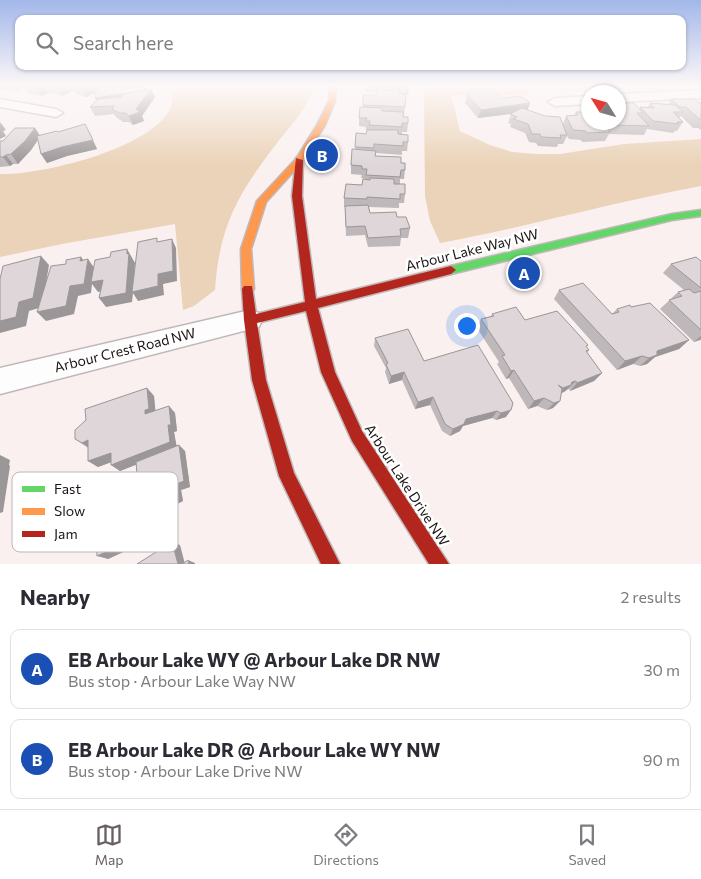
<!DOCTYPE html>
<meta charset="utf-8">
<style>
body{margin:0;font-family:Commissioner,sans-serif;background:#f2f2f3;color:#2b2b33}
.compass{position:absolute;left:581px;top:85px;width:45px;height:45px;border-radius:50%;background:#fff;box-shadow:0 1px 4px #0004;rotate:307deg}
.you{position:absolute;left:466px;top:325px;width:18px;height:18px;margin:-12px;border:4px solid #fff;border-radius:50%;background:#1a73e8;box-shadow:0 0 0 8px #1a73e833}
.badge{display:grid;place-items:center;width:32px;height:32px;border-radius:50%;background:#696161;color:#fff;font-size:16px;font-weight:700}
.pin{position:absolute;translate:-50% -50%;border:2px solid #fff;box-shadow:0 1px 5px #0006}
.list{margin:0;padding:0;list-style:none}
h2{display:flex;justify-content:space-between;align-items:center;height:65px;margin:0;padding:0 20px;font-size:21px}
h2 small{font-size:16px;font-weight:400;color:#7c7c81}
.list li{display:grid;grid-template-columns:32px 1fr auto;gap:15px;align-items:center;box-sizing:border-box;height:80px;margin:0 10px 10px;padding:0 10px;border:1px solid #e1e1e2;border-radius:10px}
.list b{display:block;font-size:19px;white-space:nowrap}
.list p{margin:0;font-size:16px;white-space:nowrap;color:#7c7c81}
.list em{font-size:16px;font-style:normal;color:#7c7c81}
.icon{flex:none;width:28px;height:28px;fill:none;stroke:currentColor;stroke-width:2;stroke-linecap:round;stroke-linejoin:round}
.map{position:relative;flex:none;width:701px;height:564px;overflow:hidden}
.search{position:absolute;background:#fff;box-shadow:0 1px 4px #0004;left:15px;right:15px;top:15px;height:55px;display:flex;align-items:center;gap:12px;box-sizing:border-box;padding:0 18px;border-radius:10px;color:#7c7c81;font-size:19px}
.sheet{height:245px;background:#fff}
nav{display:flex;justify-content:space-around;align-items:center;box-sizing:border-box;height:70px;border-top:1px solid #e1e1e2;background:#fff;font-size:14px;color:#7c7c81}
nav a{display:grid;justify-items:center;gap:2px}
nav .on{color:#696161}
.map>svg:first-child{display:block}
.green{fill:#ead3b8}
.lines{fill:none;stroke-linecap:round;stroke-linejoin:round}
.street-casing{stroke:#c0b8b8;stroke-width:3}
.fast-casing{stroke:#c0b8b8;stroke-width:3}
.slow-casing{stroke:#c0b8b8;stroke-width:3}
.jam-casing{stroke:#c0b8b8;stroke-width:3}
.street{fill:#fefdfd;fill-rule:evenodd}
.fast{fill:#63d668;fill-rule:evenodd}
.slow{fill:#ff974d;fill-rule:evenodd}
.jam{fill:#b3261e;fill-rule:evenodd}
.wall{fill:#bfb8ba}
.shaded-wall{fill:#9b9697}
.building{fill:#ded6d8;stroke:#9b9697}
.labels{text-anchor:middle;stroke-width:5;stroke-linejoin:round;paint-order:stroke}
.street-label{font-size:14px;fill:#1b1414;stroke:#fff}
.key{fill:#fff;stroke:#bbb8b8;stroke-width:1}
.key-label{font-size:14px;fill:#1b1414}
</style>
<div class="map">
<svg width="701" height="564" viewBox="0 0 701 564">
<rect width="100%" height="100%" fill="#faf0f0"/>
<path class="green" d="M170,86H314C308,109 288,128 274,147C237,195 219,228 215,290L194,306L183,310L175,224L62,244L0,257V174C43,175 142,150 167,114C173,106 173,97 172,88Z
M422,86H613L616,89L573,92L540,88L531,90L526,95H451L460,131L490,145L512,152L537,154H560L624,144L701,139V186C613,202 527,227 440,243L430,221L425,196L424,97Z"/>
<g class="lines">
<g class="street-casing">
<path id="street" d="M701,90V98L618,102V94Z
M588,96V104L555,106L548,102L555,98Z
M0,99L56,109L63,113L56,117L0,107Z
M250,310L259,313L262,320L259,327L0,394V368Z"/>
</g>
<g class="fast-casing">
<path id="fast" d="M701,210V216L672,220L451,274L446,270L451,266L672,214Z"/>
</g>
<g class="slow-casing">
<path id="slow" d="M330,86H336L335,101L325,125L302,162L266,202L251,249L254,289L252,292H244L242,289L241,249L257,201L296,159L317,125L329,101Z"/>
</g>
<g class="jam-casing">
<path id="jam" d="M296,158L303,160L302,196L316,299L451,266L456,270L451,274L318,308L335,372L362,431L449,564H429L352,441L321,372L306,311L257,323L266,380L294,473L340,564H321L279,476L252,380L244,320L242,289L244,286H252L256,314L305,302L292,196Z"/>
</g>
<use href="#street" class="street"/>
<use href="#fast" class="fast"/>
<use href="#slow" class="slow"/>
<use href="#jam" class="jam"/>
</g>
<path class="wall" d="M0,86H144L147,90L151,89L155,97L142,116L144,121L133,125L129,122H123L116,117L114,114L95,116L90,107L97,100L96,93L86,97L76,94L74,90L63,96L50,93V92L42,96L30,94L25,86L15,91L4,90L3,88L0,90Z
M364,86H409L408,94L406,95L404,116H403V117L408,123L407,132H402V134L408,142L407,151H402V155L376,153L375,156L401,163L405,170L404,179H400V184L405,194L404,203H399V208L369,207L370,213L397,217L410,228L408,238H401L400,246L368,247L365,235L346,236L345,207H344V198L362,185L366,179L361,178L362,175L351,174V165L355,150L356,133L366,134L367,130H366V127L359,126V118L363,107V95H376V92H365Z
M470,90L502,98L530,103L527,110L563,124L566,116H574L576,112L588,122H618L639,109L640,107L647,108L650,103L668,104L671,99L701,103V130L698,128H693L681,116L679,118L683,122L677,131H675L673,133L647,129L644,135L609,134L605,141L582,142L581,140L569,139L567,136L563,144H558L557,147L538,146L536,143L529,142L525,133L510,127L511,124L508,123L511,114L478,118L465,103L467,93H469Z
M35,128L40,135L58,132L90,133L97,149L67,156L47,163L41,154L38,140L31,150L18,164H13L10,166L0,167V141H3Z
M701,260V340L694,342L660,309L678,292L684,290L663,273L671,264L700,261Z
M559,290L612,314L617,309L631,307L689,340L679,349L655,357L647,364L640,366L633,364L617,370L554,299Z
M492,314L525,320L586,347L589,350L587,353L602,373L594,381L570,391L569,389L567,390L564,392L561,393L560,401L553,408L547,410L537,406L528,409L509,378L506,379L497,364L499,362L477,328L481,319L491,316Z
M375,338L424,361L478,345L506,417L496,420L492,418L463,426L460,431L450,436L442,431L430,405L415,409L402,380L389,384L385,372L386,368L374,346Z
M147,388L154,396L155,411L169,406L175,413L177,431L174,432L176,445H179L185,451L190,487L181,490L183,501L175,505L178,527L108,559L97,544L92,543L99,510L137,474L136,465L120,471L111,465V462L98,467L88,461V448L75,439Z"/>
<path class="shaded-wall" d="M0,86H1L3,88L0,90Z
M12,86H25L15,91Z
M41,86H46L50,92L42,96L37,88Z
M50,86H72L74,90L63,96L58,87Z
M78,86H95L98,92L86,97L82,89Z
M143,86H144L145,89L146,88L148,93L151,89L155,97L142,116L144,121L133,125L129,116L136,109L144,99L100,106L95,98Z
M409,86L408,94L406,95V87Z
M530,103L527,112L478,118L481,110Z
M0,122L6,130L3,131L6,136L0,139Z
M85,124L97,149L67,156L47,163L41,154Z
M35,128L40,137L31,150L18,164L11,154Z
M6,155L13,164L10,166L3,157Z
M172,239L176,248L177,281L163,284L164,295L138,301L133,293L132,302L106,307L99,298L127,254V249L135,263L133,292L158,274Z
M41,256L49,265L42,307L29,311L26,326L0,333V321L19,302Z
M81,257L87,265L88,259L109,289L98,292L92,284L91,293L78,296L74,314L46,321L37,312L70,286Z
M701,336V339L694,342Z
M689,340L679,349L655,357L647,364L640,366L657,351Z
M642,356L633,364L617,370L625,361Z
M514,370L509,378L506,379L511,371Z
M404,372L402,380L389,384L391,376Z
M602,373L594,381L570,391L577,383Z
M576,381L564,392L556,395L563,388L572,382Z
M147,388L154,396L156,416L145,414V410Z
M433,397L430,405L415,409L418,402Z
M544,398L537,406L528,409L534,401Z
M560,401L553,408L547,410L554,403Z
M169,406L175,413L177,431L174,432L177,448L120,471L111,465L168,425Z
M511,410L506,417L496,420L501,413Z
M497,411L492,418L463,426L460,431L450,436L453,429L466,419Z
M88,440L91,449L82,443Z
M179,445L185,451L190,487L181,490L183,501L175,505L178,527L108,559L97,556L174,485Z
M111,453L120,459L98,467L88,461Z
M0,455L10,460L9,465L10,466L3,512L0,513Z
M172,542L180,545L185,564H178Z
M188,560L195,563V564H189Z"/>
<path class="building" d="M25,86H41L37,88Z
M50,86H61L58,87Z
M72,86H89L82,89Z
M107,86H144L146,88L142,91L95,98L96,90H100V87Z
M377,86H409L406,87L407,89H378Z
M151,89L136,109L140,112L129,116L126,113H119L112,109L114,106L90,107L98,99L121,97L124,94Z
M489,89L494,90L502,98L521,96L530,103L481,110L467,95H469L467,93H471L470,90Z
M377,90L399,91V94L406,95L405,107L363,105V95H376Z
M671,99H694L700,103H701V119H699L686,107H680Z
M618,103H634L643,113H637L649,126L614,125L611,122H618Z
M650,103L675,105L683,112H673L683,122H677L679,124L653,121L640,107L654,108Z
M360,107L382,108V111L403,112V117H408V123H402V127L369,125L370,121H366L367,118H359Z
M522,108L545,116L560,117L567,135H560L561,138L541,137L540,134H532L528,124L513,119L517,117L510,114Z
M576,112H588V122H603L610,132L586,133V131L573,130L566,116L578,115Z
M85,124L93,140L62,147L41,154L37,136L57,131L58,132Z
M15,128H35L25,141L11,154L6,155L3,157H0V141H3Z
M367,130H398V134L408,135V142H403V146L374,144V148L355,147L356,133L366,134Z
M352,149L376,151L375,156L401,157V163H405V170H401L400,177L366,175L367,169H362V166L351,165Z
M370,178L394,179V184H405V194H400V199L367,197V199L344,198L346,184L362,185L363,179L370,180Z
M368,205L370,213L396,212L397,217H406L410,228L400,229L401,236L368,238L365,226L346,227L345,206Z
M157,238V242L172,239L173,271L158,274V286L132,292L138,242Z
M127,249V254L129,253L126,293L99,298L103,280L91,282L95,260L110,257L111,252Z
M41,256L33,298L19,302L16,317L0,321V279L3,266Z
M81,257L80,261L88,259L84,284L70,286L66,306L37,312L51,266L66,264V260Z
M696,257L701,261V288L671,264Z
M583,283L612,314L619,312L617,309L630,305L631,307L650,303L689,340L657,351V355L649,358L642,356L625,361L559,290Z
M689,289L694,293L701,291V330L669,300L682,296L678,292Z
M516,307L525,320L557,311L571,326L588,345L586,346L589,350L586,351L602,373L577,383L576,381L572,382L571,385L563,388L558,385L562,389L560,401L554,403L544,398L534,401L514,370L511,371L502,356L505,355L481,319L494,316L492,314Z
M408,329L424,361L478,345L513,403L511,410L501,413L497,411L466,419L464,424L453,429L445,424L433,397L418,402L404,372L391,376L386,364L388,363L375,338Z
M147,388L149,409L145,410V414L169,406L171,425H168L170,442L111,465V453L88,461V440L82,443L75,439V430L86,420L85,409Z
M179,445L184,481L174,485L176,496L168,500L171,523L97,556L96,541L92,543L84,537V526L93,513L99,510V489L137,474L136,462Z
M172,542L178,564H137Z
M188,560L189,564H182Z"/>
<linearGradient id="sky" x2="0" y2="1"><stop stop-color="#a2b7e9"/><stop offset="0.52" stop-color="#fdf8f8"/><stop offset="1" stop-color="#fdf8f8" stop-opacity="0"/></linearGradient>
<rect width="701" height="165" fill="url(#sky)"/>
<g class="labels">
<g class="street-label">
<text transform="translate(472 250) rotate(-14)" y="5">Arbour Lake Way NW</text>
<text transform="translate(125 350) rotate(-14)" y="5">Arbour Crest Road NW</text>
<text transform="translate(407 485) rotate(57)" y="5">Arbour Lake Drive NW</text>
</g>
</g>
<rect x="12" y="472" width="166" height="80" rx="8" class="key"/>
<rect x="22" y="486" width="23" height="6" fill="#63d668"/>
<rect x="22" y="508" width="23" height="7" fill="#ff974d"/>
<rect x="22" y="531" width="23" height="6" fill="#b3261e"/>
<g class="key-label">
<text x="54" y="494">Fast</text>
<text x="54" y="516">Slow</text>
<text x="54" y="539">Jam</text>
</g>
</svg>
<svg class="compass" viewBox="-18 -18 36 36"><path d="M0-13l5 13h-10z" fill="#e53935"/><path d="M0 13l5-13h-10z" fill="#7c7c81"/></svg>
<div class="you"></div>
<div class="pin badge" style="left:524px;top:273px;background:#1a4fb4">A</div>
<div class="pin badge" style="left:322px;top:155px;background:#1a4fb4">B</div>
<div class="search"><svg class="icon" aria-label="search" viewBox="0 0 24 24"><circle cx="10" cy="10" r="6"/><path d="M15 15l6 6"/></svg>Search here</div>
</div>
<section class="sheet">
<h2>Nearby<small>2 results</small></h2>
<ul class="list">
<li><span class="badge" style="background:#1a4fb4">A</span><div><b>EB Arbour Lake WY @ Arbour Lake DR NW</b><p>Bus stop · Arbour Lake Way NW</p></div><em>30 m</em></li>
<li><span class="badge" style="background:#1a4fb4">B</span><div><b>EB Arbour Lake DR @ Arbour Lake WY NW</b><p>Bus stop · Arbour Lake Drive NW</p></div><em>90 m</em></li>
</ul>
</section>
<nav>
<a class="on"><svg class="icon" aria-label="map" viewBox="0 0 24 24"><path d="M3 6l6-2 6 2 6-2v14l-6 2-6-2-6 2zM9 4v14M15 6v14"/></svg>Map</a>
<a><svg class="icon" aria-label="directions" viewBox="0 0 24 24"><path d="M12 3l9 9-9 9-9-9zM9 14v-3h6M13 9l2 2-2 2"/></svg>Directions</a>
<a><svg class="icon" aria-label="saved" viewBox="0 0 24 24"><path d="M7 4h10v16l-5-4-5 4z"/></svg>Saved</a>
</nav>
